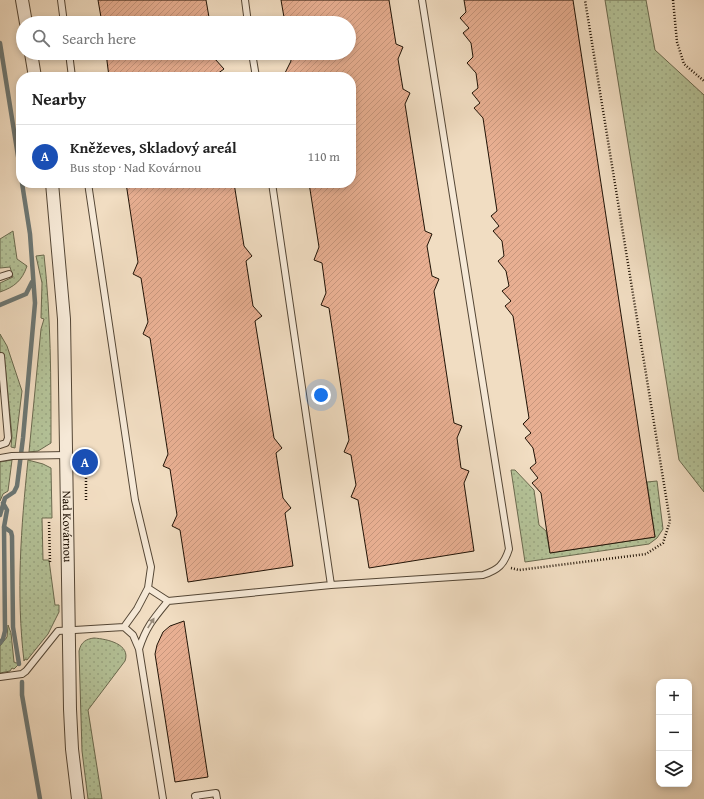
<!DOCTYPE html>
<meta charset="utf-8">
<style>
body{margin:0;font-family:"Gentium Book Plus",serif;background:#f2f2f2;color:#222}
.controls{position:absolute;right:12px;bottom:12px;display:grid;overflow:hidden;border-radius:8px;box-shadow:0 2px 6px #0003}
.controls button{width:36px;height:36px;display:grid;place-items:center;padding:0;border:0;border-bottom:1px solid #e0e0e0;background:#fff;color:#222;font:20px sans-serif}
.you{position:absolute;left:321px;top:395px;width:14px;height:14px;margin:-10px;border:3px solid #fff;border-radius:50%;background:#1a73e8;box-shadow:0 0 0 6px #1a73e833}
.badge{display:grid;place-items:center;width:26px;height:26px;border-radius:50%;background:#8f2418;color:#fff;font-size:13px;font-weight:700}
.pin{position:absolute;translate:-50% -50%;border:2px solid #fff;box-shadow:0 1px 4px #0006}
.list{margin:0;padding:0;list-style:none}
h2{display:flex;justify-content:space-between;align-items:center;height:52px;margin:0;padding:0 16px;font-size:17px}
h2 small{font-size:13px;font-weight:400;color:#767676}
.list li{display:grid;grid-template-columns:26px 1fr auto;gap:12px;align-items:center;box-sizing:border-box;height:64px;padding:0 16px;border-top:1px solid #e0e0e0}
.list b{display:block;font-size:15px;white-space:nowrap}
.list p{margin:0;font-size:13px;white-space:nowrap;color:#767676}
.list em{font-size:13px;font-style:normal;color:#767676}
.icon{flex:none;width:22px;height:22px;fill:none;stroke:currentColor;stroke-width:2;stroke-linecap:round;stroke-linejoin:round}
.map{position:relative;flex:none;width:704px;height:799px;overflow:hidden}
.search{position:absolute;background:#fff;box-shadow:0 2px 6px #0003;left:16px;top:16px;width:340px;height:44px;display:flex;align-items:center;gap:10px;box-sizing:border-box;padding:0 14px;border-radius:22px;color:#767676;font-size:15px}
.panel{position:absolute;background:#fff;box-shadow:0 2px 6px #0003;left:16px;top:72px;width:340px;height:116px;border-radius:16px}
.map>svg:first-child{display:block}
.grass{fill:url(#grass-dots);stroke:#6a6a4f}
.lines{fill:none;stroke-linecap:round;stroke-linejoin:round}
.stream{stroke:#6c7774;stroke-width:4.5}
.building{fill:url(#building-hatch);stroke:#201306}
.service-casing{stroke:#544635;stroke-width:8}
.minor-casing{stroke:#544635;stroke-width:14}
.path{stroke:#201306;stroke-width:2.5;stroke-dasharray:1 2;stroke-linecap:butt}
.service{stroke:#f6e9d7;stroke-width:6}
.minor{stroke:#f6e9d7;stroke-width:12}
.oneway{fill:#968979}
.labels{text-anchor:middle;stroke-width:3;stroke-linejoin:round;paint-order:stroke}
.street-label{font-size:12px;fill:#201306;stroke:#f6e9d7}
</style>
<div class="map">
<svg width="704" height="799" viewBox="0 0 704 799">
<defs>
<pattern id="grass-dots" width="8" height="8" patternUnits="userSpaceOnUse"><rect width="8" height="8" fill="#b4c298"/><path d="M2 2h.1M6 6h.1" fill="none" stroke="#9aa682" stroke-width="1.8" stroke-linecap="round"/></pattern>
<pattern id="building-hatch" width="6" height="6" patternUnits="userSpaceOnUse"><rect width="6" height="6" fill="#e8af92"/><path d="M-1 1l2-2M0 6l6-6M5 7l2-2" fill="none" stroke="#c7967c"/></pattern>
</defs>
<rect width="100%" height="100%" fill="#f1ddc2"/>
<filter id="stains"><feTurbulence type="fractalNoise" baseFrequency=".005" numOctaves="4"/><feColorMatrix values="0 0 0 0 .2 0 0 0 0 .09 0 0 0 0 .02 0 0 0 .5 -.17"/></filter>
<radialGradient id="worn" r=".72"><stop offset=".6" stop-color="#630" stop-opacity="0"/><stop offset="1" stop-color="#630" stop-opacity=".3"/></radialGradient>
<path class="grass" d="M605,0H646L655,50L704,95V492L679,460Z
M13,231L17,259L27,266C22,281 14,287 0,292V283L13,277L10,267L0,268V239Z
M44,255C51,317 51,380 51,443L38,451L29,452L41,329L44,319L41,318L42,283L36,256Z
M0,334L7,346L22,391L15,448L11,447L12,436L4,354H0Z
M12,460L8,491L3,494L0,501V462Z
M28,460L43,464L51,468L52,518H42L43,560H49L55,605H59V612L48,634L27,660L25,659L24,661C16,594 21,527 28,460Z
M511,470H515L534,490L539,525L546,531L550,553L655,537L647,482L657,481L663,529L657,538L649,544L525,562Z
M8,625L11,633L14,662L16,663L21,662L14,669L12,668L10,671L0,673V646L7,637Z
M94,638C107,639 131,644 125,661L88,710L102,799H88L82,751L79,651C81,642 86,639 94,638Z"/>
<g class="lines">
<path class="stream" d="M0,43L21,175
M0,305L26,294L32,282
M0,515L5,498L14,492L17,486L23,438L35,303L30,234L22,183
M4,527L11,532L12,536L13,627L19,664
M0,643L3,639L5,631L4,527L7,510L3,503
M22,682V695L40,799"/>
</g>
<path class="building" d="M98,0H206L210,23H102Z
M281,0H389L396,44L403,47L398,59L403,89L410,93L405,104L425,231L432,234L427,246L432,276L439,279L434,291L454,423L462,426L457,438L461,468L469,471L464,483L474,551L369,568L358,500L351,497L356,485L351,455L344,452L349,440L329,308L321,305L326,293L322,263L314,260L319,247L309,183H351V77H293L285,73L291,61L290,53H349V23H285Z
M464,0H573L655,537L550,553L541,493L532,483L538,478L530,468L536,463L533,448L525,438L531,433L523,424L529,418L513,316L505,306L511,301L502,291L509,286L506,271L498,261L504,256L502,241L493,231L499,226L491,216L497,211L483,118L474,108L480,103L472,93L478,88L476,73L467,63L473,57L471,43L463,33L469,28L460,18L466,12Z
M106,53H214L215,59L224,69L217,74L218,77H109Z
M126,183H234L244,246L252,256L246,261L253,306L262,316L255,321L274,438L282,448L276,453L283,498L291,508L285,513L293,566L188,582L180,530L172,526L177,515L170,469L163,466L168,454L150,338L143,334L148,322L141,278L133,274L138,262Z
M184,621L208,777L175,782L155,654L157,645L163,632L170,626Z"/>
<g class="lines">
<g class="service-casing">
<path id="service" d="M61,0L64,23
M245,0L248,23
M69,53L72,77
M252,53L256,77
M88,183L135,500L151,567L148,588L137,609L124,627
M272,183L331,585
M0,277L9,274
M0,445L6,443L8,438L1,356
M0,458L12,456L66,455
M148,588L168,601L331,585L483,575C498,570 504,565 509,549L422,0
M139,649C146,627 154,618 168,601
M0,677L22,674L26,671L58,631L124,627L133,635L139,649L163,799
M196,799L195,796L216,793L217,799"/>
</g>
<g class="minor-casing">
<g id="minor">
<path d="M22,0L26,23"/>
<path d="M31,53L35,77"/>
<path id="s1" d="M52,183L64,319L70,709L72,749L78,799"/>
</g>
</g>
<path class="path" d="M673,0L677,42L684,64L704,81
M86,500V457
M49,522L50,562
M511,568L519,570L646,554L663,543L670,521L585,0"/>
<use href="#service" class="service"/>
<use href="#minor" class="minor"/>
</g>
<defs><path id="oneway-solid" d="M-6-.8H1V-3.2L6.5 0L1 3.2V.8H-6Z"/></defs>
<use class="oneway" href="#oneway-solid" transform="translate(151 623) rotate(-57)"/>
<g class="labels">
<g class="street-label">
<text dy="4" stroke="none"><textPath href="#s1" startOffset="344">Nad Kovárnou</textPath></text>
</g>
</g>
<rect width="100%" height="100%" filter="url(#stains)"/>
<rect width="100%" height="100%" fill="url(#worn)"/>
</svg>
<div class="controls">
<button>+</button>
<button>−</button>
<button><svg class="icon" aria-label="layers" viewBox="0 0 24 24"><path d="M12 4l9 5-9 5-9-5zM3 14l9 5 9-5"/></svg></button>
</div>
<div class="you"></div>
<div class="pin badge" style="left:85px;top:462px;background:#1a4fb4">A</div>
<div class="search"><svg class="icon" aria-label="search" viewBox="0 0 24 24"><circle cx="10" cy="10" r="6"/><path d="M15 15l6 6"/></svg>Search here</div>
<section class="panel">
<h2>Nearby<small></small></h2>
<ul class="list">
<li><span class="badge" style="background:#1a4fb4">A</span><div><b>Kněževes, Skladový areál</b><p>Bus stop · Nad Kovárnou</p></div><em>110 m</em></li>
</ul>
</section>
</div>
